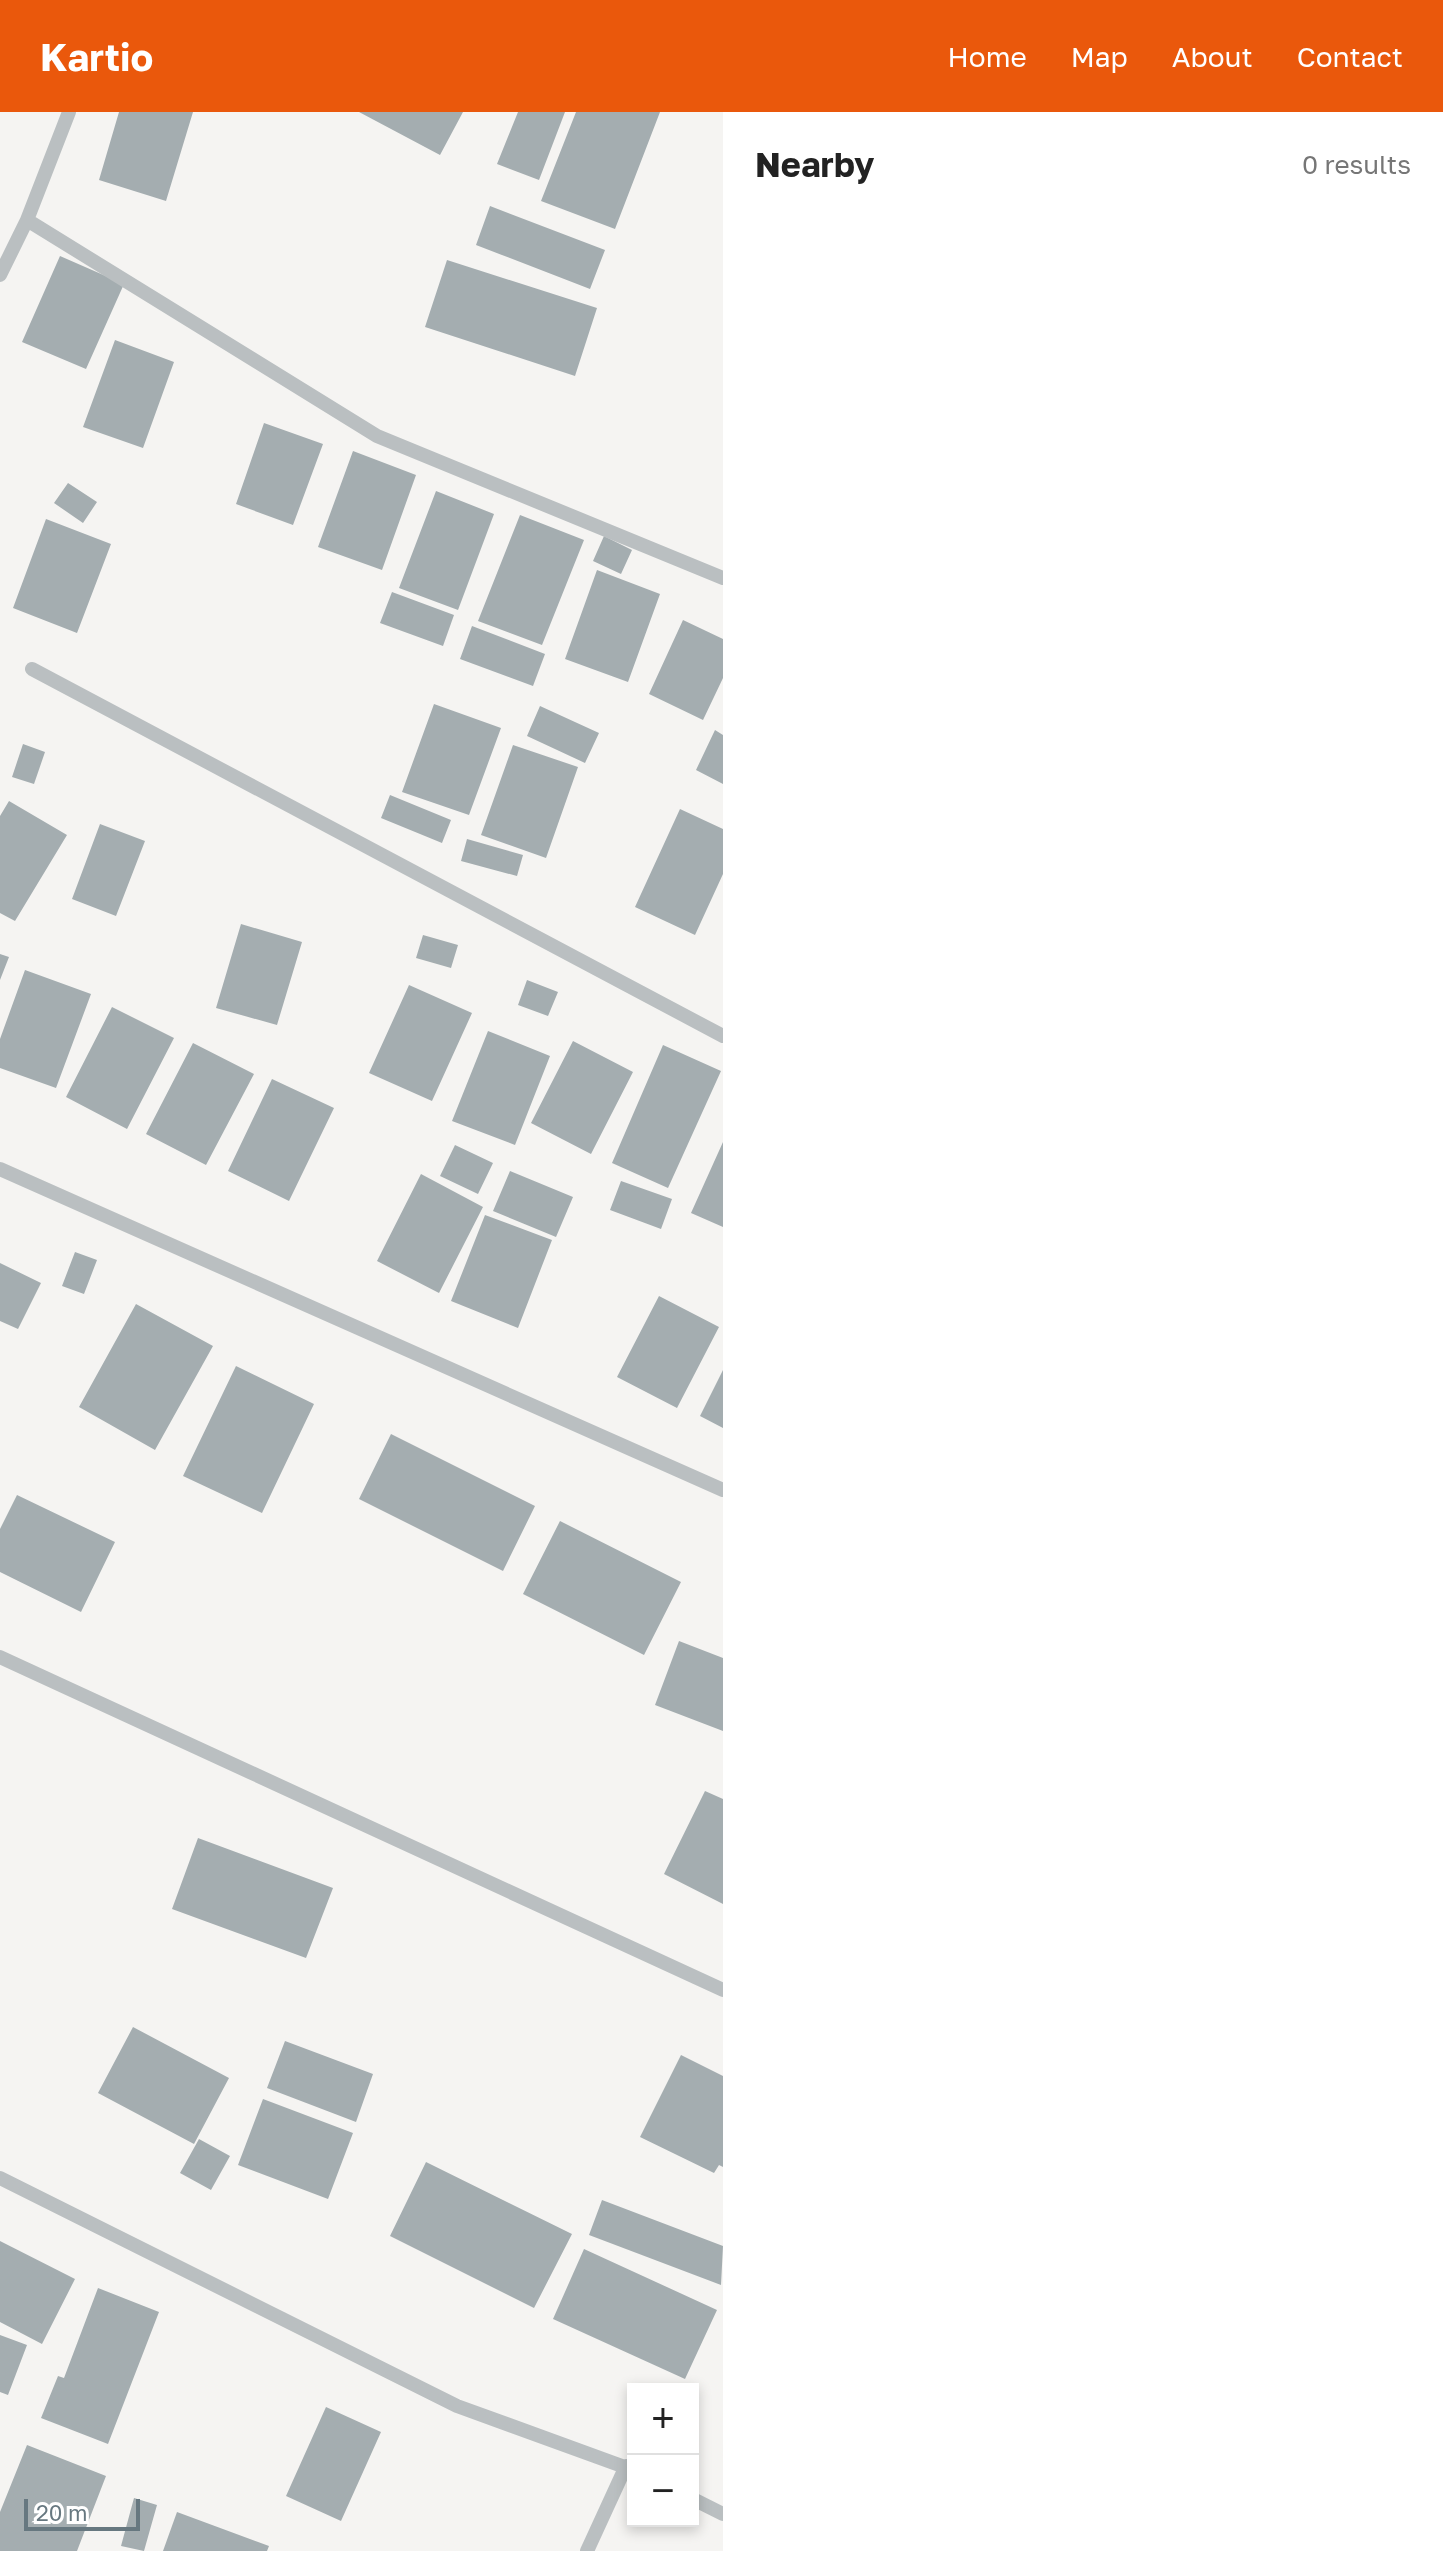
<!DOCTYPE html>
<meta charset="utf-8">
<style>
body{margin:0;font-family:"Golos Text",sans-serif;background:#f6f6f6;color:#222}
.controls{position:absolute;right:24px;bottom:24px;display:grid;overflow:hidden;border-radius:0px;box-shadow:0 4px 12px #0003}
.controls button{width:72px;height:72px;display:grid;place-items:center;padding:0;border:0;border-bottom:2px solid #e0e0e0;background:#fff;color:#222;font:40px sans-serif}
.scale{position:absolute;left:24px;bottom:20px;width:116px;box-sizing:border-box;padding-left:8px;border:4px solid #677880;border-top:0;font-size:22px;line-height:28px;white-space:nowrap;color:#677880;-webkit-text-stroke:6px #fff;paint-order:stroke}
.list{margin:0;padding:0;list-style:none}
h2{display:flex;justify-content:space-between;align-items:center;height:104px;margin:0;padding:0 32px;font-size:34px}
h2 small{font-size:26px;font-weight:400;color:#767676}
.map{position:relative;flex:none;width:723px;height:2439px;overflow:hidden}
header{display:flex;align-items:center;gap:48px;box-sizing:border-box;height:112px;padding:0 40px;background:#ea580c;color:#fff}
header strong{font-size:38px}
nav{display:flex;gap:44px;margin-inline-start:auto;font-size:28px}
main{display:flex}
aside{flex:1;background:#fff}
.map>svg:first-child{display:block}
.building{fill:#a4adb0}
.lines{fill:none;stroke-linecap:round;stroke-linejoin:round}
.minor{stroke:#babfc1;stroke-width:14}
</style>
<header>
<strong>Kartio</strong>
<nav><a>Home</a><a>Map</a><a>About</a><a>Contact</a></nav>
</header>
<main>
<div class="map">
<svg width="723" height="2439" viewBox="0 0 723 2439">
<rect width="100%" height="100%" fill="#f5f4f2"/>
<path class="building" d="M119,0H193L166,89L99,68Z
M359,0H463L440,43Z
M518,0H565L539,68L497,52Z
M576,0H660L615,117L541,89Z
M490,94L605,138L590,177L476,133Z
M60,144L124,172L86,257L22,230Z
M447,148L597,196L575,264L425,215Z
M115,228L174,250L143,336L83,315Z
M264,311L323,332L293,413L236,392Z
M353,339L416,363L382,458L318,435Z
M68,371L97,390L83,411L54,391Z
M436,379L494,402L458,498L399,476Z
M520,403L584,428L542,533L478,509Z
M46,407L111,432L77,521L13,496Z
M604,424L632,438L621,462L593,449Z
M597,458L660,482L628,570L565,547Z
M392,480L454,503L443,534L380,511Z
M683,508L723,527V566L703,608L649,582Z
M472,514L545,542L533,574L460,547Z
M434,592L501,616L469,703L402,680Z
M540,594L599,621L585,651L527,624Z
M715,618L723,623V672L696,658Z
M23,632L45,640L34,672L12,665Z
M513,633L578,655L546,746L481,723Z
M390,683L451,708L442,731L381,706Z
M9,689L67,723L15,809L0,801V704Z
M680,697L723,717V762L695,823L635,795Z
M100,712L145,729L116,804L72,787Z
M467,727L523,743L517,764L461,749Z
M241,812L302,830L277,913L216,896Z
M423,823L458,833L451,856L416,846Z
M0,842L9,845L0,868Z
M25,858L91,882L56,976L0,956V927Z
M527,868L558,880L548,904L518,893Z
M409,873L472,901L432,989L369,961Z
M112,895L174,926L127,1017L66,985Z
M488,919L550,944L515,1033L452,1009Z
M573,929L633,960L591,1042L531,1011Z
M193,931L254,962L206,1053L146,1022Z
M663,933L721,959L668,1076L612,1051Z
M272,967L334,996L289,1089L228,1059Z
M723,1030V1115L691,1101Z
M455,1033L493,1051L478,1082L440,1064Z
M510,1059L573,1085L556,1125L493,1099Z
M421,1062L483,1095L439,1181L377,1149Z
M621,1069L672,1087L661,1117L610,1098Z
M485,1103L552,1128L518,1216L451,1189Z
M75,1140L97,1148L84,1182L62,1174Z
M0,1151L41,1171L18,1217L0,1209Z
M659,1184L719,1215L677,1296L617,1265Z
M136,1192L213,1234L155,1338L79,1295Z
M236,1254L314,1292L262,1401L183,1364Z
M723,1258V1316L700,1304Z
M391,1322L535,1394L503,1459L359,1387Z
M17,1383L115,1430L81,1500L0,1460V1417Z
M560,1409L681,1470L644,1543L523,1482Z
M679,1529L723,1546V1619L655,1593Z
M705,1679L723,1687V1792L664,1762Z
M198,1726L333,1776L306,1846L172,1797Z
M133,1915L229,1966L194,2032L98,1981Z
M285,1929L373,1962L356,2010L267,1976Z
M681,1943L723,1964V2055L719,2053L714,2061L640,2025Z
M263,1987L353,2021L328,2087L238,2053Z
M199,2027L230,2044L211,2078L180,2061Z
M426,2050L572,2122L534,2196L390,2124Z
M602,2088L723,2134L721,2173L589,2123Z
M0,2129L75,2167L42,2232L0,2210Z
M584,2137L717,2198L685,2267L553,2207Z
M98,2176L159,2200L108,2332L41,2306L58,2264L64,2266Z
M0,2223L27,2233L8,2283L0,2280Z
M326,2295L381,2320L341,2409L286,2384Z
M27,2333L106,2364L77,2439H0V2400Z
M134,2386L157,2393L144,2439L121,2434Z
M177,2400L269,2434L267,2439H163Z"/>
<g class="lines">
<path class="minor" d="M27,108L377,324L723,466
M0,163L27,108L69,0
M32,557L723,924
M0,1057L723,1378
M0,1545L723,1878
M0,2066L457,2294L633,2358
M693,2387L723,2402
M587,2439L626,2354"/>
</g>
</svg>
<div class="controls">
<button>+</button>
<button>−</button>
</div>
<div class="scale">20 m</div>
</div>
<aside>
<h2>Nearby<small>0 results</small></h2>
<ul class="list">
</ul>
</aside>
</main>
